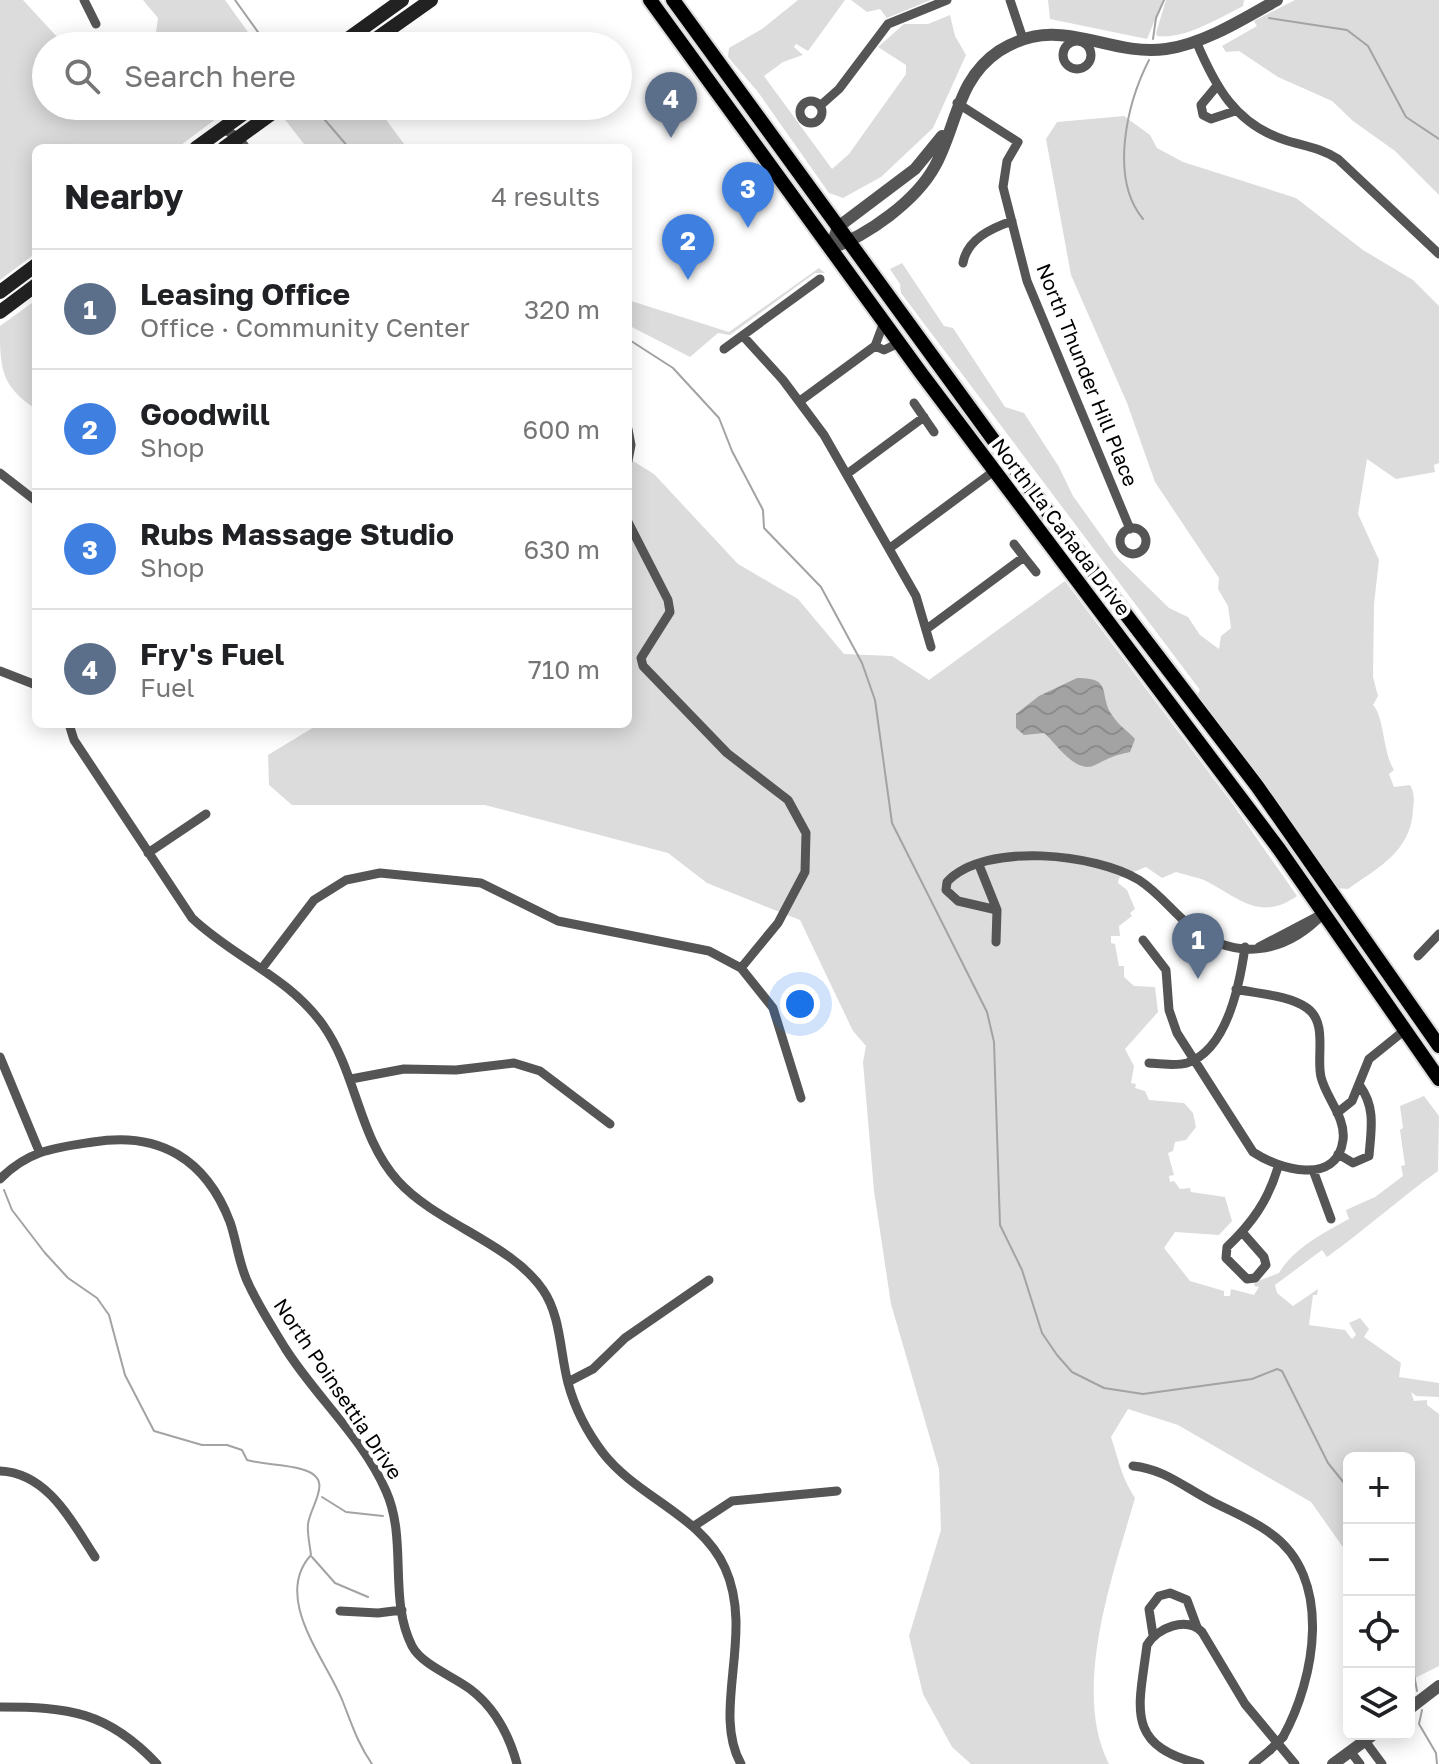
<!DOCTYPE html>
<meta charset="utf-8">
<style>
body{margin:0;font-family:"Golos Text",sans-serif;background:#f6f6f6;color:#202124}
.controls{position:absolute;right:24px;bottom:24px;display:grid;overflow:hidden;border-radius:12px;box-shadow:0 4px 20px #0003}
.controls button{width:72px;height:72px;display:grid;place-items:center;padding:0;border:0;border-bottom:2px solid #e0e0e0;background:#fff;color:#202124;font:40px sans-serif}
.you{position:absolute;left:800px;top:1004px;width:28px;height:28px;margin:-20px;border:6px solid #fff;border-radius:50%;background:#1a73e8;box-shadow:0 0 0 12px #1a73e833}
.badge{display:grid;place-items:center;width:52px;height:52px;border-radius:50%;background:#db2777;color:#fff;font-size:26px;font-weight:700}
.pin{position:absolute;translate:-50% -66px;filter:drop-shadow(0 2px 4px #0008)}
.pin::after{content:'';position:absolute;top:42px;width:28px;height:24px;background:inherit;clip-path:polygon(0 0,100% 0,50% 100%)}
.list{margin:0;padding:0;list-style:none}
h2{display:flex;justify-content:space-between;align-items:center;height:104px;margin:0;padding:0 32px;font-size:34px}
h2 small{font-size:26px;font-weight:400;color:#757577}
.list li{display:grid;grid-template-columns:52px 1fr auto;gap:24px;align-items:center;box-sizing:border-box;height:120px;padding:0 32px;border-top:2px solid #e0e0e0}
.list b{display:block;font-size:30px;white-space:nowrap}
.list p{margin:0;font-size:26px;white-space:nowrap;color:#757577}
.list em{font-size:26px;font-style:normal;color:#757577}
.icon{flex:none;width:44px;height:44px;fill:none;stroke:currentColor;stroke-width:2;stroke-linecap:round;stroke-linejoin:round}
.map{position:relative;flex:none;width:1439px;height:1764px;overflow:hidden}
.search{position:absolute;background:#fff;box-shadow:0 4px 20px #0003;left:32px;top:32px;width:600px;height:88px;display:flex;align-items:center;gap:20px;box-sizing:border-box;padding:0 28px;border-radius:44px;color:#757577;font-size:30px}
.panel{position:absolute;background:#fff;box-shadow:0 4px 20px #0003;left:32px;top:144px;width:600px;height:584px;border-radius:12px}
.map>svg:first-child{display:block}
.green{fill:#dcdcdc}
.water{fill:url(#water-waves)}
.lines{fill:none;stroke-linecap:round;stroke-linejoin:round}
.stream{stroke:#a3a3a3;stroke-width:2}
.primary-casing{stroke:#dbdbdb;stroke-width:18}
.minor{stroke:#555;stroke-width:9}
.tertiary{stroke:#555;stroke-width:12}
.secondary{stroke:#222;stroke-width:14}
.primary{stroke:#000;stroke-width:14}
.minor-bridge{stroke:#555;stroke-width:9}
.labels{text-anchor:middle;stroke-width:8;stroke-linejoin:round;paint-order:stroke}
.street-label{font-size:20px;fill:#000;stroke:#fff}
</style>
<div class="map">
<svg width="1439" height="1764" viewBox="0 0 1439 1764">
<defs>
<pattern id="water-waves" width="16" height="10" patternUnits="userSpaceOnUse" patternTransform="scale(2)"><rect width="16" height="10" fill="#a3a3a3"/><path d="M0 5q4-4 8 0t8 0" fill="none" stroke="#8b8b8b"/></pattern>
</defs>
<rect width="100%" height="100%" fill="#fff"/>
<path class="green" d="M0,0H23L60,40L81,32L92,40L103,38L108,46H46V106H233L177,148H36V253L0,280Z
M143,0H225L258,46H154L158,18Z
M798,0H845L808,51L796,44L794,47L803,55L783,62L764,76L832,169L849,154L906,74V65L878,47L904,24H928L950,15L955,36L966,55L933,128L881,177L843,198L829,193L758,92L728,57L729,48L762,29Z
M851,0H931L887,18L880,9L867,12Z
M1048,0H1163L1147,39L1050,19Z
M1166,0H1244L1243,6C1219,18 1184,40 1157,36L1156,33Z
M1295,0H1439V195L1395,151L1353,121L1332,101L1278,77L1239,51L1226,52L1222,46L1257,26L1254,21Z
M299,106H376L407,148H307L283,117Z
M1124,116L1150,135L1157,148L1183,162L1296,198L1363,250L1413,280L1439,306V463L1434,465L1435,472L1396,479L1367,459L1358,514L1379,560L1374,604L1373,677L1378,696L1373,705C1384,716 1383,753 1394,770L1389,774L1394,787L1410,785C1415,794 1414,800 1413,810C1411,851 1379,867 1348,889L1337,888L1197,696L1200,690L901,293L900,284L890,269L902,263L944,326L953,328L1005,407L1024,413L1059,467L1073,496L1116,556L1169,608L1188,617L1200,635L1219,649L1221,636L1231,628L1228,606L1218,589L1219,578L1155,482L1127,403L1071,275L1046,139L1057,122Z
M819,268L825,273H815L730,335L718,333L690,357L628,325V300L729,332Z
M36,300V409C0,386 0,367 0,326Z
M628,458L654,474L738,564L798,599L844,654L892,656L929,680L1065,581L1232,803L1297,896C1260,922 1239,898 1206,881C1197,877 1185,875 1176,872L1162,878L1146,867L1119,878L1118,883L1127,890L1135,909L1130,913L1132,916L1119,926L1120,936H1111V943L1115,944L1119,966H1124V977L1134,986L1155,987L1158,1012L1125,1049L1134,1066L1131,1083L1136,1084L1135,1088L1145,1091L1149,1100L1184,1103L1193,1113L1196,1127L1186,1140L1175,1142L1173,1151L1168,1153L1174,1175L1169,1176L1170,1182L1174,1181L1180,1189L1190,1188L1191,1192L1225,1197L1232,1221L1219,1235L1175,1232L1164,1248L1190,1281L1224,1291V1296H1230L1231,1289L1254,1295L1259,1287L1254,1286L1255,1282L1279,1273C1294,1248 1323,1233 1349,1219L1346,1210L1375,1197L1403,1176L1401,1166L1405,1165L1400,1130L1403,1128L1400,1106L1424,1096L1439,1116L1438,1171C1399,1199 1366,1229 1327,1257L1322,1250L1275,1285L1277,1293L1293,1306L1318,1289L1317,1295H1313L1309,1325L1345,1330L1352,1339L1356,1335L1349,1323L1360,1318L1369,1329L1364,1337L1401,1363L1399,1377L1439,1383V1397L1416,1396L1411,1392L1414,1401L1427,1400V1405L1439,1414V1666L1409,1681V1458H1349V1566L1345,1550L1311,1502L1178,1425L1128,1409L1111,1437C1119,1461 1121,1476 1135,1498C1113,1575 1071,1690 1109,1764H971L952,1747L923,1694L909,1636L941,1530L939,1469L891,1304L874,1191L863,1062L866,1046L853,1031L800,920L707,883L668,853L485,805H292L269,785L268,755L319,724H628Z"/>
<path class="water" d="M1077,678C1114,678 1098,694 1112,715C1118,725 1128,731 1135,739L1130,752C1112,756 1112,757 1095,765C1076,775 1056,743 1044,733L1024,735L1016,728V714L1039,696Z"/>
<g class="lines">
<path class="stream" d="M235,0L268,46
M1269,18L1347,30L1368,46L1406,117L1439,139
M1153,39L1156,18L1164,0
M313,106L349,148
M1143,219C1109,178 1127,103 1149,60
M628,339L673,368L719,418L732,451L763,510L764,528L821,587L862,663L875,700L892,823L987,1012L994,1042L1000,1225L1022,1270L1042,1333L1057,1355L1072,1372L1104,1388L1143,1394L1252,1379L1277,1369L1282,1371L1328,1463L1349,1489
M4,1190L12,1210L45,1253L68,1278L97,1298L109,1315L125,1375L154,1431L202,1445H227L242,1450L247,1460C265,1465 284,1464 301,1469C336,1478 311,1503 308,1524C307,1534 310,1546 311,1555C272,1598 326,1659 343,1702C352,1725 358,1744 372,1764
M322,1497L346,1512L383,1516
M312,1557L335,1583L368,1597
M1409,1647L1417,1691
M1422,1710L1419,1724L1436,1753L1437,1764"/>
<g class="primary-casing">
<path id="primary" d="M650,0L921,373L1279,849L1439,1079
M673,0L1008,460L1257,786L1439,1046"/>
</g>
<path class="minor" d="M84,0L96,24
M1010,0L1023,39
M1063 55a14 14 0 1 1 28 0a14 14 0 1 1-28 0Z
M1196,41C1215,86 1235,124 1285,140C1304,146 1321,148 1338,159L1439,254
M1216,87L1201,105L1203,115L1211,119L1235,111
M800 112a11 11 0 1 1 22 0a11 11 0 1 1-22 0Z
M957,103L1018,142L1007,161L1003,187L1027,281L1130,529
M821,105L839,89L888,24L947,0
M223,129L238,137L246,148
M963,263C967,239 992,228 1012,221
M884,322L875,346L884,350L899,343
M743,336L783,380L824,435L916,596L931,647
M724,349L820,279
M800,401L875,346
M914,403L934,432
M628,429L631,445L628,461
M0,473L36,501
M847,474L924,417
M628,522L668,600L670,612L641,658L643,666L727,753L788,800L806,833L805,872L778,923L741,968
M1120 541a13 13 0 1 1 26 0a13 13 0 1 1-26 0Z
M1014,544L1024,557
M890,548L994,471
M928,628L1024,557L1036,572
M0,671L36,685
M69,724L74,740L192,918C234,958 288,976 323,1025C357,1073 358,1137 398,1181C437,1224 511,1243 543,1290C561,1316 560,1353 568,1383C575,1409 587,1432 603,1453C638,1498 701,1515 725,1568C755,1634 711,1711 741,1764
M148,853L206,814
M979,865L997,910L996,942
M997,910L958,901L946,890L947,882C985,841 1097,854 1139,880C1159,893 1172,911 1189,925C1235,963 1286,954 1324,913L1259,947
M1143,940L1166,970L1169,1010L1177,1033L1253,1152C1278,1169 1337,1187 1343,1140C1346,1117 1326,1098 1321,1077C1316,1056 1328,1023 1307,1008C1289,995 1258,994 1236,989
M1418,956L1439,934
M263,967L314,900L346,880L380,873L481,883L558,921L709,951L741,968L773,1008L801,1098
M0,1057L39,1151
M1149,1063C1160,1064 1176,1066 1187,1063C1227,1050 1240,983 1245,947
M351,1079L404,1069L456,1070L514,1063L540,1071L610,1124
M1337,1113L1352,1101L1369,1059L1405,1030
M1338,1154L1353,1163L1369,1156C1371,1130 1376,1108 1360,1086
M1313,1170L1331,1219
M0,1179C29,1150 54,1148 93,1142C159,1131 206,1159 230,1222C237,1242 239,1266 249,1285C259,1307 273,1328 285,1348C316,1397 363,1438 386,1491C408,1540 388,1599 412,1646C422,1665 453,1676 470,1689C494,1707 509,1735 517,1764
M1242,1232L1264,1257L1266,1265L1255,1278L1247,1279L1226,1258L1227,1247C1252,1223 1268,1201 1278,1167
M568,1382L593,1369L625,1338L709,1280
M1133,1466C1164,1469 1184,1487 1211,1501C1230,1511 1253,1520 1270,1533C1334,1578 1315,1679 1283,1737
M0,1471C48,1473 72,1522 95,1557
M694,1526L732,1501L837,1491
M340,1611L378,1613L402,1610
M1153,1635L1149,1609L1159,1596L1170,1593L1187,1600L1197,1627
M0,1707C68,1707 107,1711 157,1764
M1365,1741L1382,1764
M1350,1751L1360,1764
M1200,1764C1124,1745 1139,1708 1147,1645C1157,1628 1186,1616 1202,1632L1245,1704L1295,1764
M1253,1764L1270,1750"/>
<path class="tertiary" d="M831,248C867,236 916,201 935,166C957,126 957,79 999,51C1060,12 1105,57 1166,49C1204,44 1245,18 1277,0
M831,248L838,227L915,169L942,136
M1409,1709L1439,1686
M1333,1764L1374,1734"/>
<path class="secondary" d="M338,46L402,0
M366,46L431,0
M196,148L254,106
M224,148L282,106
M0,292L36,265
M0,312L36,285"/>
<use href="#primary" class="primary"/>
<path class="minor-bridge" d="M1270,1750L1283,1737"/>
</g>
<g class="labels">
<g class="street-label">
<text transform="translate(1087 375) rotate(68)" y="7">North Thunder Hill Place</text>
<text transform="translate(1061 527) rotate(53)" y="7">North La Cañada Drive</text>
<text transform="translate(338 1389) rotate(56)" y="7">North Poinsettia Drive</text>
</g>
</g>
</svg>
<div class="controls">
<button>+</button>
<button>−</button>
<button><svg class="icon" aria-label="locate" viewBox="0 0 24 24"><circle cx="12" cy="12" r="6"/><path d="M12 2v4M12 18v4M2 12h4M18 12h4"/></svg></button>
<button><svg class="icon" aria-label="layers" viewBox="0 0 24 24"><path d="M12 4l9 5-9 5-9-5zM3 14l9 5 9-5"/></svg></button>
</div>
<div class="you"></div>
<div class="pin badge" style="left:1198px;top:979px;background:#5c6f8a">1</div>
<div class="pin badge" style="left:688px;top:280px;background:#3f7fe0">2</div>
<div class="pin badge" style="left:748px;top:228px;background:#3f7fe0">3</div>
<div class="pin badge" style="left:671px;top:138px;background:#5c6f8a">4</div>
<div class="search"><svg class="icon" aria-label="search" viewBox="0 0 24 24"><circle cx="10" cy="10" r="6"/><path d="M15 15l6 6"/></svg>Search here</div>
<section class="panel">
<h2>Nearby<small>4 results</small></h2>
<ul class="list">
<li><span class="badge" style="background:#5c6f8a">1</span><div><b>Leasing Office</b><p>Office · Community Center</p></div><em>320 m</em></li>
<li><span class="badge" style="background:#3f7fe0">2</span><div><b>Goodwill</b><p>Shop</p></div><em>600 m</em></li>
<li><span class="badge" style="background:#3f7fe0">3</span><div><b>Rubs Massage Studio</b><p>Shop</p></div><em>630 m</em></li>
<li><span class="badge" style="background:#5c6f8a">4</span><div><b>Fry's Fuel</b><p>Fuel</p></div><em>710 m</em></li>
</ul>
</section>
</div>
